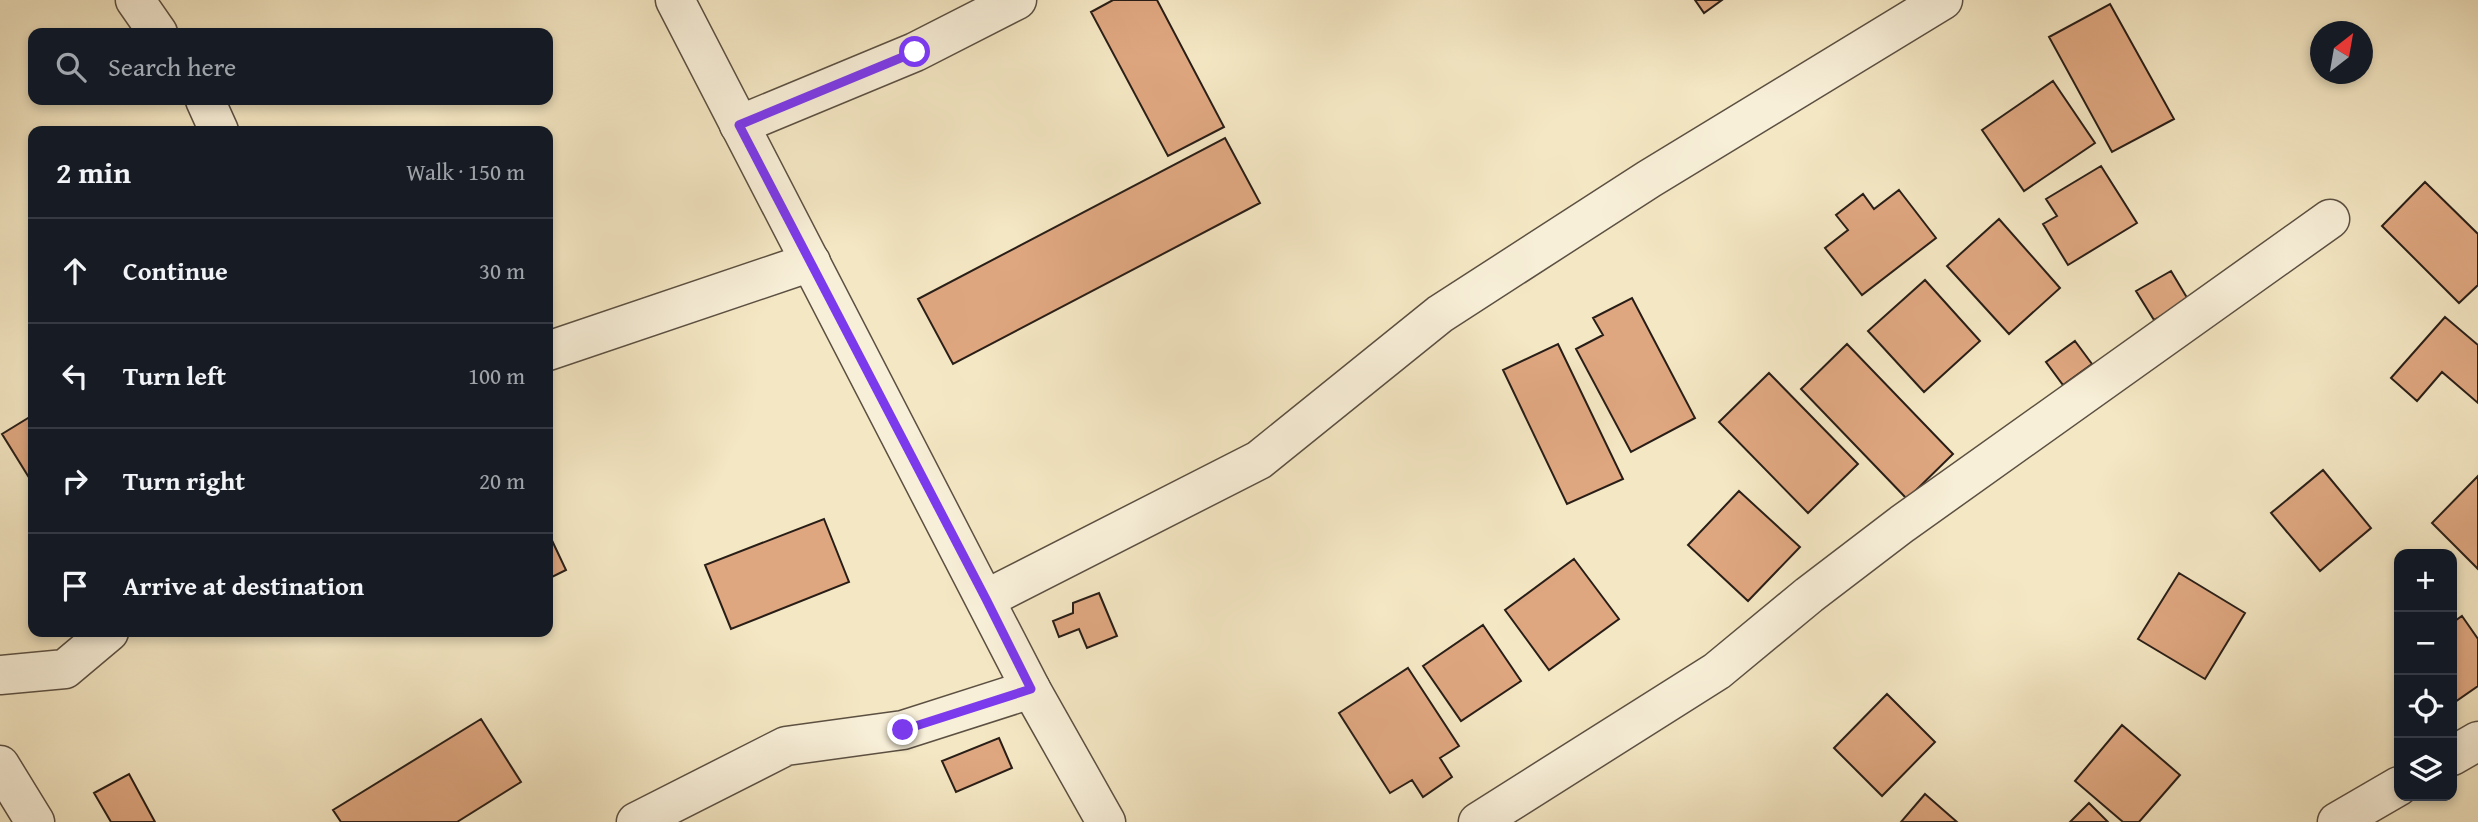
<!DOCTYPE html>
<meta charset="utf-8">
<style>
body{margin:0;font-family:"Gentium Book Plus",serif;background:#20242c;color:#f1f3f6}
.controls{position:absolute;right:21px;bottom:21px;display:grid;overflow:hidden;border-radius:14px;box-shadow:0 4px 10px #0003}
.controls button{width:63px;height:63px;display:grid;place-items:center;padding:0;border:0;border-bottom:2px solid #363941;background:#171b24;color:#f1f3f6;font:35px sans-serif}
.compass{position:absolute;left:2310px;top:21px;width:63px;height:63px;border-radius:50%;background:#171b24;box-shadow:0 4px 10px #0003;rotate:31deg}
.stop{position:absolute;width:21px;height:21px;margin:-16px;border:5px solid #7c3aed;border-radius:50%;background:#fff}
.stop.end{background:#7c3aed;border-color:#fff;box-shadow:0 2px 7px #0008}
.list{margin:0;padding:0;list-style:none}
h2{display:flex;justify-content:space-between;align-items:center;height:91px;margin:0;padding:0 28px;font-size:30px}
h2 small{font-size:23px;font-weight:400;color:#9ea1a6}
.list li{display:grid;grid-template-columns:46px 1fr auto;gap:21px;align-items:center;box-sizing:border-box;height:105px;padding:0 28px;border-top:2px solid #363941}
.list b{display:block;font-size:26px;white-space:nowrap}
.list em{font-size:23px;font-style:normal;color:#9ea1a6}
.icon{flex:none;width:38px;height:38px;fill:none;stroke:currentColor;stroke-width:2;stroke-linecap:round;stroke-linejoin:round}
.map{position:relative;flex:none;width:2478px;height:822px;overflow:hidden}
.search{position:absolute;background:#171b24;box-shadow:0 4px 10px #0003;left:28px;top:28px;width:525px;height:77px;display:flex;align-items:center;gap:18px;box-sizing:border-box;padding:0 24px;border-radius:14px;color:#9ea1a6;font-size:26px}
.panel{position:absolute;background:#171b24;box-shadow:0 4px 10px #0003;left:28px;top:126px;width:525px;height:511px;border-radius:14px}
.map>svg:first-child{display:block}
.building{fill:#dfa780;stroke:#291e17;stroke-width:2}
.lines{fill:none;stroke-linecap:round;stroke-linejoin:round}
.minor-casing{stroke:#5c5042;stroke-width:41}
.tertiary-casing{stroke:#5c5042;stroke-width:41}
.minor{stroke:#f8efd8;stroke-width:38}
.tertiary{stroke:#f8efd8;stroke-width:38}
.route{stroke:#7c3aed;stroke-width:9}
</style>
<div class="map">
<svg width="2478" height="822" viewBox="0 0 2478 822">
<rect width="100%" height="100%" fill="#f4e7c3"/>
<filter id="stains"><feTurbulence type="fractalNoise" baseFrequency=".00286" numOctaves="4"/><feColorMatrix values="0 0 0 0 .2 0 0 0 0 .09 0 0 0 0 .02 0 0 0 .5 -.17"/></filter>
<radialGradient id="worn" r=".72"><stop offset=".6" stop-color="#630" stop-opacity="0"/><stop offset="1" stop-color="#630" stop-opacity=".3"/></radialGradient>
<path class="building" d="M1113,0H1157L1224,127L1168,156L1091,12Z
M1695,0H1722L1704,13Z
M2110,4L2174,119L2112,152L2049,37Z
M2053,81L2095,143L2024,191L1982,130Z
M1225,138L1260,203L953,364L918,299Z
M2101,166L2137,223L2068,265L2043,224L2057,216L2046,199Z
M2425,182L2478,234V285L2459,303L2382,226Z
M1899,190L1936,238L1862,295L1825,248L1848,230L1836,215L1863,194L1874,209Z
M1999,219L2060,288L2009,334L1947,266Z
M2171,271L2189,301L2154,320L2136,291Z
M1925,280L1980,341L1924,392L1868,331Z
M1632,298L1695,418L1631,452L1576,349L1603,335L1593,318Z
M2445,317L2478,345V403L2442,372L2417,401L2391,378Z
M2075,341L2092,364L2063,385L2046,362Z
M1558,344L1623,479L1567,504L1503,370Z
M1847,344L1953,454L1907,499L1801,389Z
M1769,373L1858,464L1808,513L1719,422Z
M33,415V484L2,434Z
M2323,470L2371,528L2320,571L2271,513Z
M2478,476V569L2432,523Z
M1739,491L1800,547L1748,601L1688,545Z
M824,519L849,582L731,629L705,565Z
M548,532L566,570L548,579Z
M1574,559L1619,619L1549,670L1505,610Z
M2179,573L2245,613L2205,679L2138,639Z
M1099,593L1117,636L1087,648L1079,629L1059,637L1053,621L1073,613V603Z
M2462,616L2478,639V686L2452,704V623Z
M1483,625L1521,681L1461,721L1423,666Z
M1408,668L1459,746L1440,758L1452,777L1423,797L1412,780L1390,793L1339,713Z
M1887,694L1935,742L1882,796L1834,748Z
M481,719L521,782L457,822H341L333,810Z
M2122,725L2180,775L2139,822H2123L2075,781Z
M999,738L1012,768L956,792L942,761Z
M129,774L155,822H111L94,793Z
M1925,794L1957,822H1901Z
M2089,803L2108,822H2070Z"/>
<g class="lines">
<g class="minor-casing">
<path id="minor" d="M135,0L158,33
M205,100L219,131
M739,125L915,52L1017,0
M548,351L811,262
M986,599L1259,460L1440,314L1649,179L1943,0
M0,675L65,669L109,632
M2452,756L2478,741
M0,765L35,822
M636,822L786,746L903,730L1031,689
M1478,822L1717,671L1809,595L1902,524L2330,219
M2337,822L2399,786"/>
</g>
<g class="tertiary-casing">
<path id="tertiary" d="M675,0L1031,689L1106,822"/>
</g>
<use href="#minor" class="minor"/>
<use href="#tertiary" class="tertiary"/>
</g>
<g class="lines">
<path class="route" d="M903,730L1031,689L986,599L739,125L915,52"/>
</g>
<rect width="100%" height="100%" filter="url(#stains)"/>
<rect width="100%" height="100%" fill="url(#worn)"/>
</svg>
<div class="controls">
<button>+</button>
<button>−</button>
<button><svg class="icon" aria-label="locate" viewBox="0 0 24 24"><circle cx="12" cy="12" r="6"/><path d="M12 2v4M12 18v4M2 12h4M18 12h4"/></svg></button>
<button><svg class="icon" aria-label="layers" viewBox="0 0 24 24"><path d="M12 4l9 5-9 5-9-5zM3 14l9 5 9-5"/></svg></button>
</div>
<svg class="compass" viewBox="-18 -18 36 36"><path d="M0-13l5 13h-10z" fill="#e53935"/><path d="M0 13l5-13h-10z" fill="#9ea1a6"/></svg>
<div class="stop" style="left:915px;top:52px"></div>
<div class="stop end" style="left:903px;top:730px"></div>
<div class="search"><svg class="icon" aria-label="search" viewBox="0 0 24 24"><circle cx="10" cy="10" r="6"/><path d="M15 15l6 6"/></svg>Search here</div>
<section class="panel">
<h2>2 min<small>Walk · 150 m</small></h2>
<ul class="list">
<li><svg class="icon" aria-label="ahead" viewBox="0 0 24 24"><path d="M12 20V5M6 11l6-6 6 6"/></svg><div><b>Continue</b></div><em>30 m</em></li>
<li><svg class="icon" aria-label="left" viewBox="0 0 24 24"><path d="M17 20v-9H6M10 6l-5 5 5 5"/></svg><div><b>Turn left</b></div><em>100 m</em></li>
<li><svg class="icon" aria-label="right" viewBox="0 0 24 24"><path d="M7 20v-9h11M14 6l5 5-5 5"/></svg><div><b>Turn right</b></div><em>20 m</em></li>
<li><svg class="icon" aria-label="arrive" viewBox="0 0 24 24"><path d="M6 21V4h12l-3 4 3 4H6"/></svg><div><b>Arrive at destination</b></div></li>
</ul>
</section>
</div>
